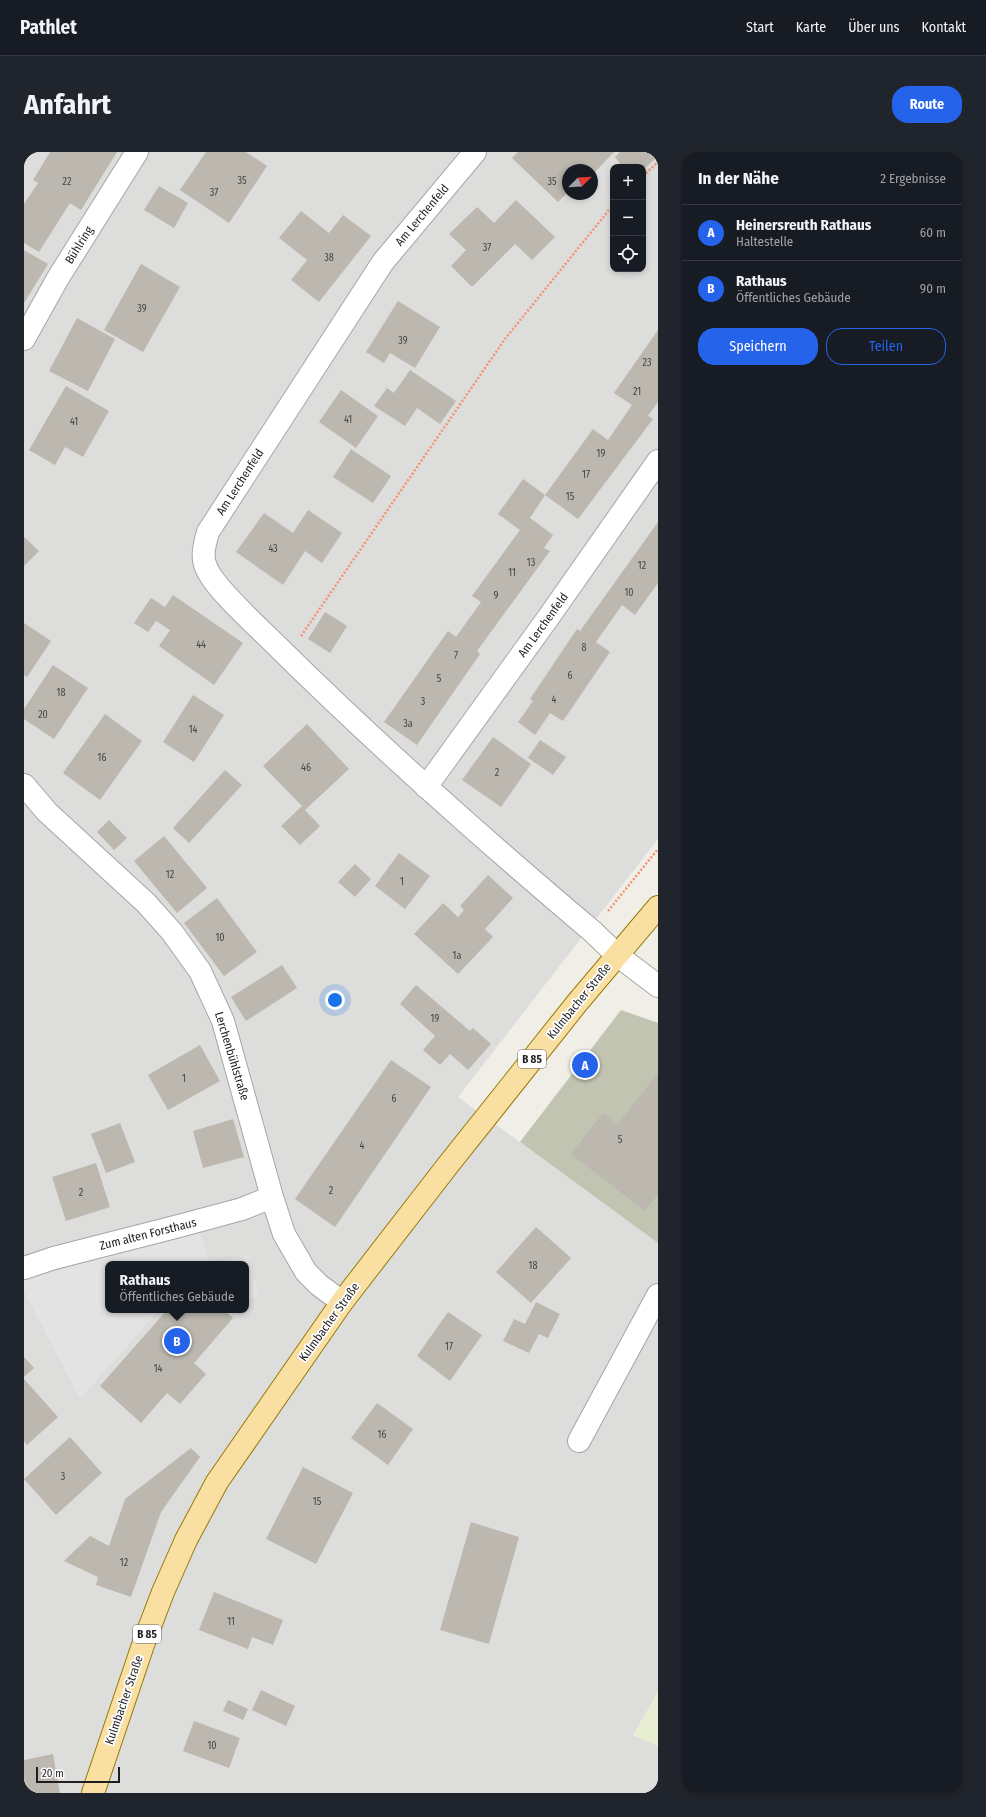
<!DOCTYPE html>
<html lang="de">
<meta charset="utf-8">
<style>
body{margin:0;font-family:"Fira Sans Condensed",sans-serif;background:#20242c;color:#f1f3f6}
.controls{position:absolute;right:12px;top:12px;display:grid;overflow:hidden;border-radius:8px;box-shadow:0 2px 6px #0003}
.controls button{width:36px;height:36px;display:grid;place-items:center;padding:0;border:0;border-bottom:1px solid #363941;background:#171b24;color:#f1f3f6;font:20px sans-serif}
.compass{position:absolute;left:538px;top:12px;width:36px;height:36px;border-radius:50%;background:#171b24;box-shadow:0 2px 6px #0003;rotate:66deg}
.scale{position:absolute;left:12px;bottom:10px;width:84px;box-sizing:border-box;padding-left:4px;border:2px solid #1f1f1f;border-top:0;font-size:11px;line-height:14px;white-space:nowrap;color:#1f1f1f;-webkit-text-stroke:3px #fff;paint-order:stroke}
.you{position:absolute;left:311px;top:848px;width:14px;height:14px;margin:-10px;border:3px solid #fff;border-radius:50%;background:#1a73e8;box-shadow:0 0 0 6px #1a73e833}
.badge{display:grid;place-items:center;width:26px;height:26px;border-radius:50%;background:#2563eb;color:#fff;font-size:13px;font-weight:700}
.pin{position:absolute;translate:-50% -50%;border:2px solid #fff;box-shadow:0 1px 4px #0006}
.popup{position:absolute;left:81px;top:1109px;width:144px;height:52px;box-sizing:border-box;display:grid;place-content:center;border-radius:8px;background:#171b24;filter:drop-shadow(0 1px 3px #0005);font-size:13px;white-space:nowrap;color:#9ea1a6}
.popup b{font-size:15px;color:#f1f3f6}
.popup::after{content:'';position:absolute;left:50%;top:100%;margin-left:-8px;border:8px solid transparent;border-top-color:#171b24}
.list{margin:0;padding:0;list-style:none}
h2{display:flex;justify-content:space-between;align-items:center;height:52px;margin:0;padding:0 16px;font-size:17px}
h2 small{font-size:13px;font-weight:400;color:#9ea1a6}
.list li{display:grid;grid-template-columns:26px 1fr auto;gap:12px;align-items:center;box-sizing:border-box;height:56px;padding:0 16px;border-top:1px solid #363941}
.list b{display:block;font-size:15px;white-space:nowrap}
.list p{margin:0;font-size:13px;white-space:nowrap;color:#9ea1a6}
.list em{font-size:13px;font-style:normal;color:#9ea1a6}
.actions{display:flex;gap:8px;padding:12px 16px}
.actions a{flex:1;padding:9px 0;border:1px solid #2563eb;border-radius:16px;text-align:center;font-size:14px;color:#2563eb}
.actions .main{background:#2563eb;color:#fff}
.icon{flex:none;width:22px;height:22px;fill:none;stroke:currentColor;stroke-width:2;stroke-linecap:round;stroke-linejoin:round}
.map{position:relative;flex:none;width:634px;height:1641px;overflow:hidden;border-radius:16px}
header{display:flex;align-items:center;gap:24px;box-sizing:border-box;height:56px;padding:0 20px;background:#171b24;border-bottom:1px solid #363941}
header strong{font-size:19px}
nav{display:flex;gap:22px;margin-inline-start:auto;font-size:14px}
.intro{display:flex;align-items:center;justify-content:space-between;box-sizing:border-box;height:96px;padding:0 24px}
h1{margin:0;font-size:28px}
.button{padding:10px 18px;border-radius:16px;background:#2563eb;color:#fff;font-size:14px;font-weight:700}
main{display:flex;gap:24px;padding:0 24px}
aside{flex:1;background:#171b24;border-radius:16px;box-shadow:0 2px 6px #0003}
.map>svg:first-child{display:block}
.residential{fill:#dddddc;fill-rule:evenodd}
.construction{fill:#c2c4b2}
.farmland{fill:#e8eed2}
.parking{fill:#e3e3e3}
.building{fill:#bcb7af}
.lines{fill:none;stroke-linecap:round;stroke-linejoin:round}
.minor-casing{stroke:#a6a6a6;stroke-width:24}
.major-casing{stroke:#967a05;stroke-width:24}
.path{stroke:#f69271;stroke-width:2.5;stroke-dasharray:2 2;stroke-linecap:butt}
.minor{stroke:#fff;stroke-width:22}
.major{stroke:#f9e0a2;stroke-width:22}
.labels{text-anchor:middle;stroke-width:3.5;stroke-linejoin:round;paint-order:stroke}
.number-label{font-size:10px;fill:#464543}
.shield{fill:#fff;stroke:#626262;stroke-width:1}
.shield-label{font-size:11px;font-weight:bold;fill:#1f1f1f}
.street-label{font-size:12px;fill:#1f1f1f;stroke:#fff}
</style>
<header>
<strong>Pathlet</strong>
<nav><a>Start</a><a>Karte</a><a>Über uns</a><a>Kontakt</a></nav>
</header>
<div class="intro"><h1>Anfahrt</h1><a class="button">Route</a></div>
<main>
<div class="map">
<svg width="634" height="1641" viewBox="0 0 634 1641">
<rect width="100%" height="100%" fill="#f0eee6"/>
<path class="residential" d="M0,0H634V687L434,945L634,1091V1540L609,1583L634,1594V1641H0ZM589,15H619V117H589ZM544,18H568V42H544ZM84,1112H222V1158H84Z"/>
<path class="construction" d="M597,858L634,871V1091L496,990Z"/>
<path class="farmland" d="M634,1540V1594L609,1583Z"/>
<path class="parking" d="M175,1078L186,1112H84V1158H135L56,1247L0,1139V1128Z
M225,1103L235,1143L222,1147V1112H193Z"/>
<path class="building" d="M26,0H93L57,58L46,51L15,100L0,91V52L14,31L9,28Z
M182,0H222L243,14L205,71L156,38Z
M494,0H590L569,22L568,18H544V40L534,50L488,6Z
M596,0H634V4L619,18V15H599L591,5Z
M135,34L164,51L150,76L120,58Z
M492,48L531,85L508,108L491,92L448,135L427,114L442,98L425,82L453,55L470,71Z
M277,59L305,81L319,63L347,84L295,150L267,128L283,108L255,86Z
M0,98L24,112L0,151Z
M117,112L156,135L119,200L80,178Z
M374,149L416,175L391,216L366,201L360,211L342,200Z
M53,166L91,187L64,239L25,219Z
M634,178V250L624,264L629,267L554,367L521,343L569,277L584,288L608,253L590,241Z
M386,218L432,249L416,272L393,256L381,274L350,254L363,236L370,241Z
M42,234L85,259L59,305L41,295L31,313L5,298Z
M317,238L354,264L332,296L295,270Z
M327,297L367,324L349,351L309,325Z
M499,327L521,343L506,366L529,383L520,396L526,399L453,499L456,502L393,593L360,570L424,479L432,485L457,450L448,444L496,378L474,362Z
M284,358L318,381L298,411L281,399L259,433L212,400L240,361L269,381Z
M634,370V431L611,463L598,453L572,490L586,500L571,522L539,569L526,561L511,583L494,570L509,549L506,547L553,477L556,479Z
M0,385L15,399L0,414Z
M149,443L219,491L190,533L135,494L146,478L132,469L124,480L110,471L127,446L141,455Z
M301,460L323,474L306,501L284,487Z
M0,471L27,489L3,525L0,523Z
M29,513L64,536L30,587L0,567V557Z
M169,543L200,563L170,610L139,590Z
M81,562L118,589L76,648L39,621Z
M283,572L325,617L281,658L296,674L276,693L257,674L278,654L239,614Z
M469,585L507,612L477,655L438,628Z
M516,588L542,605L529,623L504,606Z
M201,618L218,633L165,691L149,676Z
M85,668L103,686L90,698L73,680Z
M140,684L183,736L153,761L110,709Z
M375,701L406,724L381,757L351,734Z
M331,712L347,727L331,745L314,730Z
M464,723L489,746L461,777L469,785L434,822L390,782L419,751L434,765L440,758L436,754Z
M193,746L233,800L200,824L160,771Z
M258,813L273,836L222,869L207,845Z
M392,833L446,879L449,876L467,892L444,918L426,902L416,913L399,898L411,884L376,852Z
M176,893L196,929L144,958L124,923Z
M367,908L407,935L311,1075L271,1047Z
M634,921V1042L621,1059L547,1002L579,961L593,973Z
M209,967L220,1005L179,1016L169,979Z
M96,971L111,1010L82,1021L67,982Z
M72,1011L86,1055L42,1069L28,1025Z
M512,1075L547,1106L507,1151L472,1120Z
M512,1150L536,1162L524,1186L515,1182L505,1201L479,1189L490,1167L501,1172Z
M143,1158H200L209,1166L170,1211L182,1222L156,1252L143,1241L117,1271L76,1234Z
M424,1160L458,1183L426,1229L393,1204Z
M0,1205L10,1216L0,1225Z
M0,1227L34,1265L3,1293L0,1289Z
M353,1251L389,1277L364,1313L327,1286Z
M46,1285L78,1321L32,1363L0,1327Z
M167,1296L176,1305L137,1360L107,1445L72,1433L74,1425L40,1409L66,1384L85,1394L101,1347Z
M279,1315L329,1341L292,1412L242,1387Z
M447,1370L495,1385L465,1492L416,1478Z
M190,1440L259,1468L249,1493L228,1485L224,1497L175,1478Z
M237,1538L271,1554L262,1574L228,1558Z
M204,1548L224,1557L219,1568L199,1559Z
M170,1569L216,1586L205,1616L159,1599Z
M29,1602L36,1641H0V1608Z"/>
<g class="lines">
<g class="minor-casing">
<path id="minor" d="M451,0L359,110L184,380C181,391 177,404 182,415C189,435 234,475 250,491C352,592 459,687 568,779L593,803L634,834
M0,187L34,126L113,0
M0,633L23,660L122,751L148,780L176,819L199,869L248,1045L260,1082L282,1120L295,1133L318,1150
M402,635L524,466L634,309
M0,1116L30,1106L155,1074L218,1057L248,1045
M555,1289L634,1143"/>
</g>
<g class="major-casing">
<path id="major" d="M69,1641L120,1490L139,1440L162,1388L193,1330L318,1150L424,1013L553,851L634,755"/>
</g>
<path class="path" d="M619,24L634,10
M277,484L481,187L589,53
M584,759L634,697"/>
<use href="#minor" class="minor"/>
<use href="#major" class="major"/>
</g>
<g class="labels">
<g class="number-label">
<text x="218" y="32">35</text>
<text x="43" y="33">22</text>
<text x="528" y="33">35</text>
<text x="190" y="44">37</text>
<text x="463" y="99">37</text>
<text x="305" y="109">38</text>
<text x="118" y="160">39</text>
<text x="379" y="192">39</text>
<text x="623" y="214">23</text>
<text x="613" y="243">21</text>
<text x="324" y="271">41</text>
<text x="50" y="273">41</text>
<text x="577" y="305">19</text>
<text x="562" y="326">17</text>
<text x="546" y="348">15</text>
<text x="249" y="400">43</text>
<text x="507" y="414">13</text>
<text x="618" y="417">12</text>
<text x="488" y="424">11</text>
<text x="605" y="444">10</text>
<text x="472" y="447">9</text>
<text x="177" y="496">44</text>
<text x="560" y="499">8</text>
<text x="432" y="507">7</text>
<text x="546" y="527">6</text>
<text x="415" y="530">5</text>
<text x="37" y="544">18</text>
<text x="530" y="551">4</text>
<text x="399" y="553">3</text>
<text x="19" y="566">20</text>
<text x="384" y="575">3a</text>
<text x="169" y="581">14</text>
<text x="78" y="609">16</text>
<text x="282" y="619">46</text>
<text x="473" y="624">2</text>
<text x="146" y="726">12</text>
<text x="378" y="733">1</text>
<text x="196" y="789">10</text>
<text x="433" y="807">1a</text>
<text x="411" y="870">19</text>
<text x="160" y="930">1</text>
<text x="370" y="950">6</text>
<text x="596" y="991">5</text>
<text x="338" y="997">4</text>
<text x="307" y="1042">2</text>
<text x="57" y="1044">2</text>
<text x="509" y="1117">18</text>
<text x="425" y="1198">17</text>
<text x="134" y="1220">14</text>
<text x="358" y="1286">16</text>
<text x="39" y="1328">3</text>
<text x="293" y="1353">15</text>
<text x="100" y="1414">12</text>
<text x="207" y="1473">11</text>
<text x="188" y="1597">10</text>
</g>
<g class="shield">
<rect x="494" y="898" width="28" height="18" rx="3"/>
<rect x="109" y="1473" width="28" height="18" rx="3"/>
</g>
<g class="shield-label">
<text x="508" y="911">B 85</text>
<text x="123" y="1486">B 85</text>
</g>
<g class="street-label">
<text transform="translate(398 63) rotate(-50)" y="4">Am Lerchenfeld</text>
<text transform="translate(55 93) rotate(-58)" y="4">Bühlring</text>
<text transform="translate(216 330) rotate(-57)" y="4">Am Lerchenfeld</text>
<text transform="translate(519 473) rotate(-54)" y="4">Am Lerchenfeld</text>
<text transform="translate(555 849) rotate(-51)" y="4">Kulmbacher Straße</text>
<text transform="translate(208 904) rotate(73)" y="4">Lerchenbühlstraße</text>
<text transform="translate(124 1082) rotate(-14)" y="4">Zum alten Forsthaus</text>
<text transform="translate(305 1170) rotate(-54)" y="4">Kulmbacher Straße</text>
<text transform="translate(100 1548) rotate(-71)" y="4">Kulmbacher Straße</text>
</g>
</g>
</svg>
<div class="controls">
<button>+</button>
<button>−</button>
<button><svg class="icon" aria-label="locate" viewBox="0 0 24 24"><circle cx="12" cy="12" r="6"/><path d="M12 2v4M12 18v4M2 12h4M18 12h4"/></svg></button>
</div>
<svg class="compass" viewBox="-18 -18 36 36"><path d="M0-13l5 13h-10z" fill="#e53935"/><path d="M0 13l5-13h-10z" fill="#9ea1a6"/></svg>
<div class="scale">20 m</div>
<div class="you"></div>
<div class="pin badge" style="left:561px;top:913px">A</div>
<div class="pin badge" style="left:153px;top:1189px">B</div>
<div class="popup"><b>Rathaus</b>Öffentliches Gebäude</div>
</div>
<aside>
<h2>In der Nähe<small>2 Ergebnisse</small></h2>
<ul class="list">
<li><span class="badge">A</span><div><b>Heinersreuth Rathaus</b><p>Haltestelle</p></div><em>60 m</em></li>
<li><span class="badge">B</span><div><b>Rathaus</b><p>Öffentliches Gebäude</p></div><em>90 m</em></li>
</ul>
<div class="actions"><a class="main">Speichern</a><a>Teilen</a></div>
</aside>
</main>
